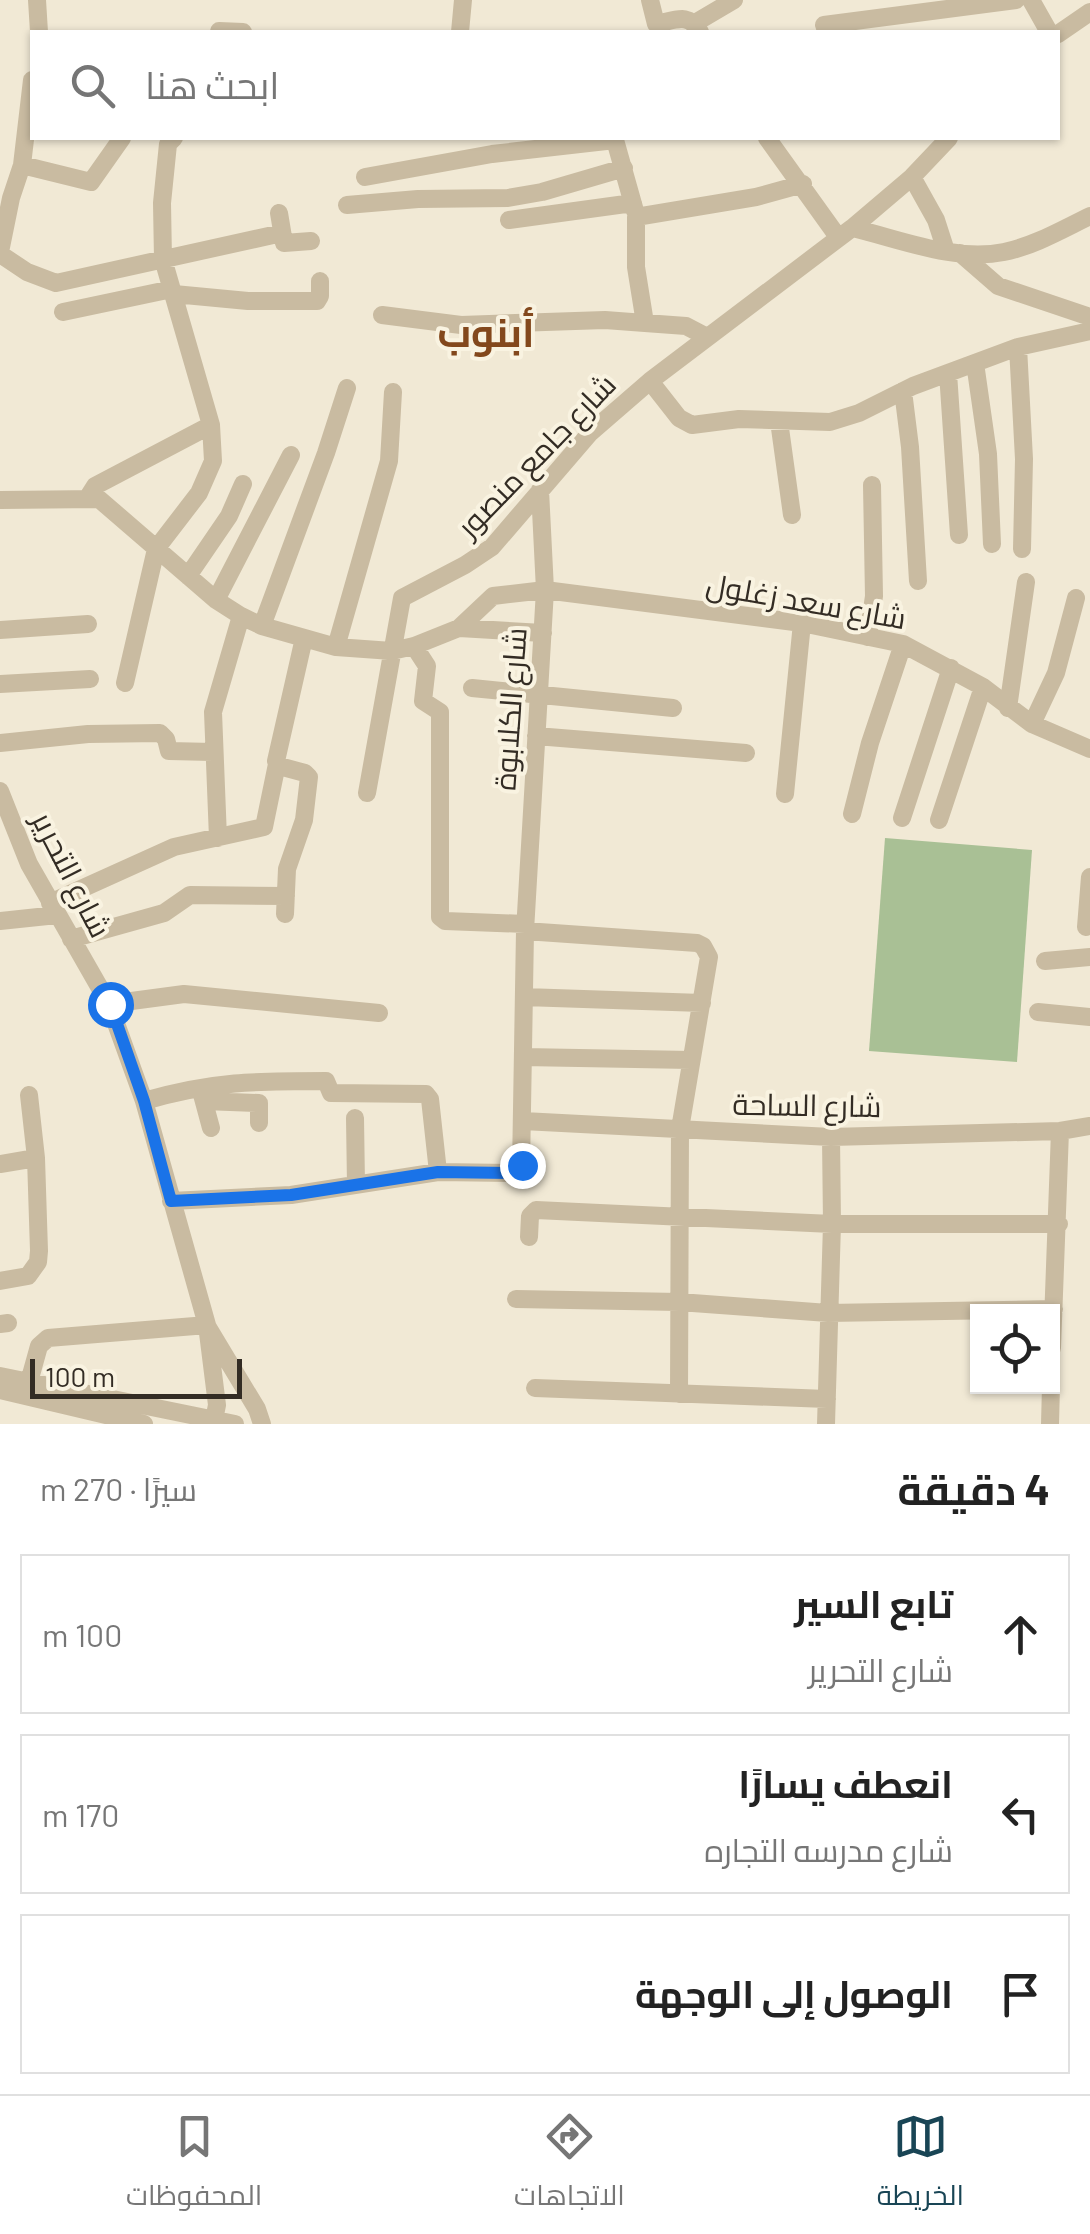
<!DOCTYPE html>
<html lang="ar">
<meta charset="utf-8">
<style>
body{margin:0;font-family:Barlow,Cairo,sans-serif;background:#f6f6f6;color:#222;direction:rtl}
.controls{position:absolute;right:30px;bottom:30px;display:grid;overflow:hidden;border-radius:0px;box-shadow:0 2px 8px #0004}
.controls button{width:90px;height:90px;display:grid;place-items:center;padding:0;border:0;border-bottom:2px solid #e0e0e0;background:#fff;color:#222;font:50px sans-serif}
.scale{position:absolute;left:30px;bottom:25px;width:212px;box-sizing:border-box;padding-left:10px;border:5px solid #332c24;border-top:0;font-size:28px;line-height:35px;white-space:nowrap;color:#332c24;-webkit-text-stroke:8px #f9f3e1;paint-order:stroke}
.stop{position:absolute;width:30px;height:30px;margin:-22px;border:8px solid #1a73e8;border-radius:50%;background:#fff}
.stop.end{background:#1a73e8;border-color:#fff;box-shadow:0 2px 10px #0008}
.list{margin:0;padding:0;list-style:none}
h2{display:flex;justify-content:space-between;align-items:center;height:130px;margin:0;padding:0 40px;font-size:42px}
h2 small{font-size:32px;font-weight:400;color:#767676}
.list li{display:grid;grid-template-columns:65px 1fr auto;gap:30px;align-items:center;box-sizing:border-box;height:160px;margin:0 20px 20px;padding:0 20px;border:2px solid #e0e0e0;border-radius:0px}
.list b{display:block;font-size:38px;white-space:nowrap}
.list p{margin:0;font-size:32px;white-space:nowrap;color:#767676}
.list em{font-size:32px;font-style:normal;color:#767676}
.icon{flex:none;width:55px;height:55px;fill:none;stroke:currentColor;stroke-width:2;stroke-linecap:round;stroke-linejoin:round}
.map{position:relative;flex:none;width:1090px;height:1424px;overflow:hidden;direction:ltr}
.search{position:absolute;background:#fff;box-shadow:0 2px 8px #0004;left:30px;right:30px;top:30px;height:110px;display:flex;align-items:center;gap:25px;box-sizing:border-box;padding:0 35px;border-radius:0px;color:#767676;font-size:38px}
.sheet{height:670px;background:#fff}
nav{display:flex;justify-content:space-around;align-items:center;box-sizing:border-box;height:140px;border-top:2px solid #e0e0e0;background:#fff;font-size:28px;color:#767676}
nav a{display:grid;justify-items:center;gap:5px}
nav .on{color:#194555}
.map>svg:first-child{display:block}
.green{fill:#a9c095}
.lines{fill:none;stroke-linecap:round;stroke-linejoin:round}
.minor{stroke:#c9bba1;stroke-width:18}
.route{stroke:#1a73e8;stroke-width:12}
.labels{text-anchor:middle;stroke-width:8;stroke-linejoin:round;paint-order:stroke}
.street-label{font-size:30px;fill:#332c24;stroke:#f9f3e1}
.district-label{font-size:40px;font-weight:bold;fill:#83481c;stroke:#f9f3e1}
</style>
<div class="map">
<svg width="1090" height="1424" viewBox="0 0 1090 1424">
<rect width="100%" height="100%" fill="#f1e9d5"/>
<path class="green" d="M885,838L1032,850L1017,1062L869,1051Z"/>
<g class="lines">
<path class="minor" d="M37,0L39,32
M650,0L656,24C676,20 689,12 700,32
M1031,0L1049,32
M695,23L734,0
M824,25L1016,0
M219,31L243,32
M460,32L463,0
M1058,34L1090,12
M767,138L838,237
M615,140L635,211
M22,165L91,182L122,138
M365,177L492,154L615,140L614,138
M912,177L936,220L946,251
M347,205L418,199L508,198L542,192L624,168
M279,213L284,243L311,241
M509,220L633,203
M852,228C900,239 954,262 1004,252C1034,246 1063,229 1090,216
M0,252L11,198L22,165L32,80
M960,253L998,286L1090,317
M0,254L27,272L56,283L282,233
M174,294L248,301H317L320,296V281
M63,312L172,289
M382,315L461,325L605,320L645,323
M707,337L686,326L645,323L636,267V217L756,197L803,184
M1018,347L1024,459L1022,549
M975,363L988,454L992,544
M948,373L959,535
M650,381L679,418L692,425L739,419L830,422L859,413L913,386L1018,347L1090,331
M903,391L910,447L918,581
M779,421L792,515
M88,497L95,486L211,425
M0,500L99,499L216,600L241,616L262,626L336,647L392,651L414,646L459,628L493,596L545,590L802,623L903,644L983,687L1032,724L1090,749
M188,576L229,516L243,484
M216,600L291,455
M262,626L326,453L347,388
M459,628L543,633
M0,630L88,624
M868,637L874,596L872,485
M414,646L427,666L423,701L440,712V917L445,921L525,924
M336,647L389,461L393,392
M125,683L156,549L199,493L213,461L211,425L163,259L162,203L168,144L174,138
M0,684L90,679
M472,688L673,708
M1008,708L1026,582
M1032,724L1056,673L1076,598
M536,736L746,753
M0,743L88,734L160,733L166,739L169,751L213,752
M0,791L29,864L109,1004L144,1101L207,1325L217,1405L214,1420
M367,793L402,598L465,565L492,547L590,433L650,381L852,228L912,177L949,138
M785,794L802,623
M852,814L870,743L903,644
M902,818L951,668
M939,820L983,687
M218,838L213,712L241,616
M50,903L174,847L264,827L277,764
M285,914L287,869L304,820L309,777L305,773L279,766L276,761L304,638
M0,921L57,915
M1086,927L1090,877
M525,931L697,943L703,946L709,957L680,1129L679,1394
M71,939L164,913L190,895L286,896
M1045,961L1090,957
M524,997L702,1003
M109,1004L184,994L379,1013
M1038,1012L1090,1017
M523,1057L691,1060
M201,1091L211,1128
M144,1101C213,1081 256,1081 326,1081L331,1093L426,1094L430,1099L438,1172
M204,1101L259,1103V1123
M355,1118L356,1185
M523,1121L831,1137L1060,1131L1090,1126
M0,1164L36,1158
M171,1201L291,1195L438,1172L515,1173L521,1168L525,931L545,590L540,490
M529,1237L530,1216L536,1210L832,1224H1059
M0,1281L28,1276L38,1262L39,1251L36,1158L29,1095
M516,1299L679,1302L828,1313L1054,1309
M0,1324L8,1323
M207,1326L257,1409L262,1424
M1052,1348L1060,1131
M0,1376L235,1424
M29,1382L39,1346L48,1338L207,1325
M535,1388L827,1399
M0,1390L144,1424
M826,1424L832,1224L831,1137
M1050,1424L1051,1386"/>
</g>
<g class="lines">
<path class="route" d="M110,1004L144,1101L171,1201L291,1195L438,1172L516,1173L522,1165"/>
</g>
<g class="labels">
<g class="street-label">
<text transform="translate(537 456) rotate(-46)" y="10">شارع جامع منصور</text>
<text transform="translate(806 602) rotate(10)" y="10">شارع سعد زغلول</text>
<text transform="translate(511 709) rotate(-86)" y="10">شارع الكلابوة</text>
<text transform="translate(71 875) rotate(63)" y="10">شارع التحرير</text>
<text transform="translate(807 1106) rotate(1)" y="10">شارع الساحة</text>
</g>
<g class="district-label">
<text x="486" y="347">أبنوب</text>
</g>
</g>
</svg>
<div class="controls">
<button><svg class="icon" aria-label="locate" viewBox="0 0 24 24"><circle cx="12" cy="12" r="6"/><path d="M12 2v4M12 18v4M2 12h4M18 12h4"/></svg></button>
</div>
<div class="scale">100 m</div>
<div class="stop" style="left:110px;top:1004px"></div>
<div class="stop end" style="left:522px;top:1165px"></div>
<div class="search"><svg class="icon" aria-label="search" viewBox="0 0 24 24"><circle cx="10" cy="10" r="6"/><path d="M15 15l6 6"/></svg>ابحث هنا</div>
</div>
<section class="sheet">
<h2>4 دقيقة<small>سيرًا · 270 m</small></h2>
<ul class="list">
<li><svg class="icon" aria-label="ahead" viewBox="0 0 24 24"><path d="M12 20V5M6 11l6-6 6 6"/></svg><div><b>تابع السير</b><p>شارع التحرير</p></div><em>100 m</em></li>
<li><svg class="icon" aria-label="left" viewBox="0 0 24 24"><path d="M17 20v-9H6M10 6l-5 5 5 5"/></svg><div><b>انعطف يسارًا</b><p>شارع مدرسه التجاره</p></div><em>170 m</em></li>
<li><svg class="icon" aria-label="arrive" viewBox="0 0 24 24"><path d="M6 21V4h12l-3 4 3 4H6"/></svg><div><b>الوصول إلى الوجهة</b></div></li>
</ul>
</section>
<nav>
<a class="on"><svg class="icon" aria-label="map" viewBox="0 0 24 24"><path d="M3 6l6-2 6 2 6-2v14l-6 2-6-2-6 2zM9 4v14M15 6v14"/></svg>الخريطة</a>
<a><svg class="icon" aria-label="directions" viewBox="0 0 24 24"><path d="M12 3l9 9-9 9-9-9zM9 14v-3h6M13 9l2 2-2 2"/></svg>الاتجاهات</a>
<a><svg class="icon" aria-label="saved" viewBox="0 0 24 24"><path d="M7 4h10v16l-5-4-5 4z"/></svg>المحفوظات</a>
</nav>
